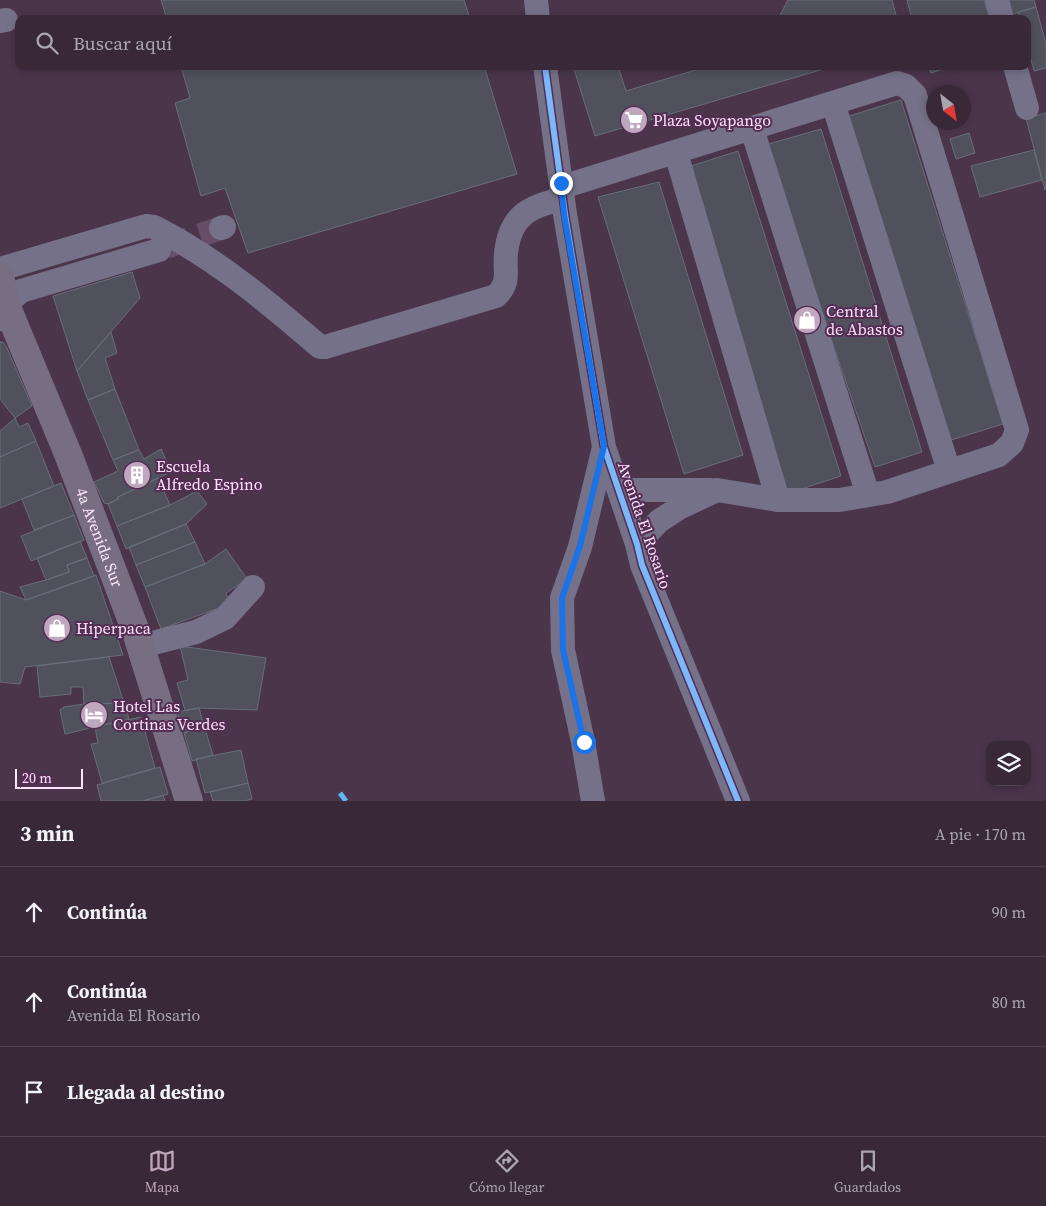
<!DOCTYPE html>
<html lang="es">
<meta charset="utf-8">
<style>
body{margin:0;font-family:"Source Serif 4",serif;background:#433443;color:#f1f3f6}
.controls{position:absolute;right:15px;bottom:15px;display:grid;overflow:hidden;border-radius:10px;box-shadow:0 2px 8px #0003}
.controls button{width:45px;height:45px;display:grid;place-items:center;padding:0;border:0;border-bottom:1px solid #524453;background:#382838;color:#f1f3f6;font:25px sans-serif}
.compass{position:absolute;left:926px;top:85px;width:45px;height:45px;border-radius:50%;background:#382838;box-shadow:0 2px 8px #0003;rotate:149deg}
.scale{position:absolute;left:15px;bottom:12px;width:68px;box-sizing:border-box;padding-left:5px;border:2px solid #fde4fc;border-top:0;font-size:14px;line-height:18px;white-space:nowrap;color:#fde4fc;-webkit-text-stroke:4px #542c54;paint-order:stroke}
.stop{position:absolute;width:15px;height:15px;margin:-11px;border:4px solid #1a73e8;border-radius:50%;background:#fff}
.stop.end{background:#1a73e8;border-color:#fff;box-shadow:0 1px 5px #0008}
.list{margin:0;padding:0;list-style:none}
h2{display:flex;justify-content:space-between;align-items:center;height:65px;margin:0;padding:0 20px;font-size:21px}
h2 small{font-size:16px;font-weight:400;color:#aba6ae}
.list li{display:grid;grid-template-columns:32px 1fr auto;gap:15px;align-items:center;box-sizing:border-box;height:90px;padding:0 20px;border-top:1px solid #524453}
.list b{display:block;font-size:19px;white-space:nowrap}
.list p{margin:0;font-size:16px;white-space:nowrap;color:#aba6ae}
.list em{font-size:16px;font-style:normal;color:#aba6ae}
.icon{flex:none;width:28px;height:28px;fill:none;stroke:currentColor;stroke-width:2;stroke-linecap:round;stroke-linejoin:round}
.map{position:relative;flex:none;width:1046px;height:801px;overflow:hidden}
.search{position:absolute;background:#382838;box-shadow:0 2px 8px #0003;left:15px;right:15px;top:15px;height:55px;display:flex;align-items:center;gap:12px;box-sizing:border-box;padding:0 18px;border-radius:10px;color:#aba6ae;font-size:19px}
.sheet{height:335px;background:#382838}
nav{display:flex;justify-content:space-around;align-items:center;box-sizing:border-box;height:70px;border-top:1px solid #524453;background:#382838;font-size:14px;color:#aba6ae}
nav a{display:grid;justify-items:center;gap:2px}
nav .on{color:#bfa7be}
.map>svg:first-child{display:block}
.building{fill:#50515d;stroke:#686e7a}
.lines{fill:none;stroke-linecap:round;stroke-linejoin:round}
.minor-tunnel{stroke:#664f66;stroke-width:24;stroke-dasharray:24 12;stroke-linecap:butt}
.minor{stroke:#757188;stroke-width:24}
.major{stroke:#776e82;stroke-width:28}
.quiet{stroke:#5cb8fa;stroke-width:5;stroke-dasharray:10 5;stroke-linecap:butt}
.cycleway-casing{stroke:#542c54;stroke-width:9}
.cycleway{stroke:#7ab7fb;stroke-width:6}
.route{stroke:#1a73e8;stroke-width:6}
.labels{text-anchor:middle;stroke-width:4;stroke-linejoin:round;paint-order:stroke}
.poi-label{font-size:16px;fill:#fde4fc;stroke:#542c54;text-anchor:start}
.street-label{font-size:16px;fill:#fde4fc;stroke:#542c54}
</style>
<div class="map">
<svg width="1046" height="801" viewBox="0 0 1046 801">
<rect width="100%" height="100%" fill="#4b354b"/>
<path class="building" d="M161,0H464L470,19H167Z
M788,0H892L897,19H778Z
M907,0H984L990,19H912Z
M1006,0H1034L1036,7L1010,15Z
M1036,7L1046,44V68L1034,71L1027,45V19H1020L1018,12Z
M181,66H484L517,174L248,253L225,188L201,196L175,103L190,98Z
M573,66H618L626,91L709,66H834L595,136Z
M928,66H952L931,73Z
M901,100L1003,424L948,441L846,117Z
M1046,113V189L1045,190L1026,118Z
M821,129L922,452L875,467L765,145Z
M969,133L975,153L956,159L950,139Z
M1034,150L1042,180L980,197L971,166Z
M738,151L841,476L786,494L688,167Z
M659,182L743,455L684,474L598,197Z
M132,272L140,298L77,371L53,296Z
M111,332L117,353L105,358L115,389L88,400L77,371Z
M0,342H3L7,348L32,406L15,418L0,399Z
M115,389L139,450L113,460L88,400Z
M15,418L19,427L28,423L36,441L0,457V431Z
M36,441L54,486L0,508V457Z
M161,449L171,472L118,497V499L108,504L104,503L94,482L118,471L113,460L139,450L144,459Z
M158,478L170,505L117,526L108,504L118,499V497Z
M61,483L74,515L34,530L22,499Z
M197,491L207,504L186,524L126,549L117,526L170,505Z
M74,515L84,540L31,561L21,536Z
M186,524L195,542L136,565L129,547Z
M80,541L87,558L67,565L69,572L46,580L37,558Z
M195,542L205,564L145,587L136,565Z
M226,549L247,579L226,593L230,604L161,629L145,587L205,564Z
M87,558L94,576L26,600L20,587L46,580L69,572L67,565Z
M96,575L123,655L25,667L20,684L0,682V591L26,600Z
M180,646L266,658L257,710L199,708L185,710L177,683L188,680Z
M109,657L124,703L84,704L83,687H71V694L40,697L37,666Z
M124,703L129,719L65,734L60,710L64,707L84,704Z
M199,708L204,726L184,733L177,712Z
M141,717L155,768L102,783L91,744L98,743L95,727Z
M204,726L213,755L192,761L184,733Z
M241,750L248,783L205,793L196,759Z
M160,767L168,794L143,801H101L97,785Z
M248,783L252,799L244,801H213L210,792Z
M163,795L165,801H143Z"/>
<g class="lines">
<path class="minor-tunnel" d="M166,247L221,228"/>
<path class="minor" d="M536,0L538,19
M997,0L1002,19
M0,21L6,20
M545,66L565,214L604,447L637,544L642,565L738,801
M1015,66L1027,108
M833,103L949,471
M752,129L868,495
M676,153L778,500
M562,187L897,83L906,86L915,95L1017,430L1012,443L999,455L887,492L839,500H778L717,490L679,508L659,521L637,544
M221,228L224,227
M0,269L146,226L154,227C215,258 268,302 320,347H325L496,296C511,282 504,271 506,253C510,216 529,206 563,199
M0,319L13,298L21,291L159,250
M619,490H710
M141,646L196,632L225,618L253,587
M593,801L583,742L563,650L562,598L580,547L604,447"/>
<path class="major" id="s1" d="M0,276L7,307L68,454L135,629L189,801"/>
<path class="quiet" d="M340,793L346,801"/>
<g class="cycleway-casing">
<path id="cycleway" d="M545,66L565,214L604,447L637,544L642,565L738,801"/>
</g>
<use href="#cycleway" class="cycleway"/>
</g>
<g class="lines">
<path class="route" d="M561,183L564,214L604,446L580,546L562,598L563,650L584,742"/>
</g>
<defs>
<g id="supermarket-disc" transform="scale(1.4375)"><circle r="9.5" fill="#bfa7be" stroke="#542c54"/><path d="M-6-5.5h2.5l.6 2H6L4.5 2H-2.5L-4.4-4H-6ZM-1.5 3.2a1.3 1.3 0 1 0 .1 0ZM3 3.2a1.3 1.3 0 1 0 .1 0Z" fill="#fff"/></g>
<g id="shop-disc" transform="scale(1.4375)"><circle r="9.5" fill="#bfa7be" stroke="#542c54"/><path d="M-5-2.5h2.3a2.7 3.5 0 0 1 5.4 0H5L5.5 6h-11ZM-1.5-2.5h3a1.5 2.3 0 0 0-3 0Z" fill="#fff"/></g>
<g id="building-disc" transform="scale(1.4375)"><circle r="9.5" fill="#bfa7be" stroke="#542c54"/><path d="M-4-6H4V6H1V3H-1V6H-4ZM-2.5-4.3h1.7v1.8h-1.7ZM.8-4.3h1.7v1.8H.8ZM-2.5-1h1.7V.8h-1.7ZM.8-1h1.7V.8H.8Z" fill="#fff"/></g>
<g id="hotel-disc" transform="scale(1.4375)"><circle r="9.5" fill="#bfa7be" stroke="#542c54"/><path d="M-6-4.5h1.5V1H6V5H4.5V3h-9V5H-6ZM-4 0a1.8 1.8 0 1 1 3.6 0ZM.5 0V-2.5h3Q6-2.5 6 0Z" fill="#fff"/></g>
</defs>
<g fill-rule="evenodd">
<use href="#supermarket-disc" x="634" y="120"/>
<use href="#shop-disc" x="807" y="320"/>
<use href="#building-disc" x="137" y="475"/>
<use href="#shop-disc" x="57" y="628"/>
<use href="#hotel-disc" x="94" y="715"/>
</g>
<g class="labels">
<g class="poi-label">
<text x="653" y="126">Plaza Soyapango</text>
<text x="826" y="317">Central<tspan x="826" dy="18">de Abastos</tspan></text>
<text x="156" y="472">Escuela<tspan x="156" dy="18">Alfredo Espino</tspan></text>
<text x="76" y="634">Hiperpaca</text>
<text x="113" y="712">Hotel Las<tspan x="113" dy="18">Cortinas Verdes</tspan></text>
</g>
<g class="street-label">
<text transform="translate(645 525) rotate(71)" y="6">Avenida El Rosario</text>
<text dy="6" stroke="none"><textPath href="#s1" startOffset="280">4a Avenida Sur</textPath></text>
</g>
</g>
</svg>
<div class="controls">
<button><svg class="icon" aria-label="layers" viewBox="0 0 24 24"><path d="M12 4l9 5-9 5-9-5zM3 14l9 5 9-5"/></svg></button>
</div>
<svg class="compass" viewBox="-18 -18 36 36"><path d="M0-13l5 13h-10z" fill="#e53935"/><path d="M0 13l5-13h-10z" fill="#aba6ae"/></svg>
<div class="scale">20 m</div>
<div class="stop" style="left:584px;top:742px"></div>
<div class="stop end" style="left:561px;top:183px"></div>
<div class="search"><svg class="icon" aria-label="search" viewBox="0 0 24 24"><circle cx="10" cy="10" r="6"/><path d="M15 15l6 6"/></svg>Buscar aquí</div>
</div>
<section class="sheet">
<h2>3 min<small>A pie · 170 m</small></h2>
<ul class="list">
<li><svg class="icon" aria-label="ahead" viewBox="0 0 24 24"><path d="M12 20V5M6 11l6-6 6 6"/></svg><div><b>Continúa</b></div><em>90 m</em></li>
<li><svg class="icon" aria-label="ahead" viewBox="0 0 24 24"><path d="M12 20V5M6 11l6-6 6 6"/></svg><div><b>Continúa</b><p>Avenida El Rosario</p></div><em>80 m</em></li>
<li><svg class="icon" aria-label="arrive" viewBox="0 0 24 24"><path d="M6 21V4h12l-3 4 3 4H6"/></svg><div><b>Llegada al destino</b></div></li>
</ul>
</section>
<nav>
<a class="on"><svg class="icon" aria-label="map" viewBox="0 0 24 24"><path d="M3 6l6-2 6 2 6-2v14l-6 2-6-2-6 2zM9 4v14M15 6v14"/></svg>Mapa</a>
<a><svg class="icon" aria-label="directions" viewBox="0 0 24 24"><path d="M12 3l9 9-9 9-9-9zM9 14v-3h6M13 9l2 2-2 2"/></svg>Cómo llegar</a>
<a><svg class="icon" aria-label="saved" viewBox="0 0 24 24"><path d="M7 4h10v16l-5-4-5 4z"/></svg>Guardados</a>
</nav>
